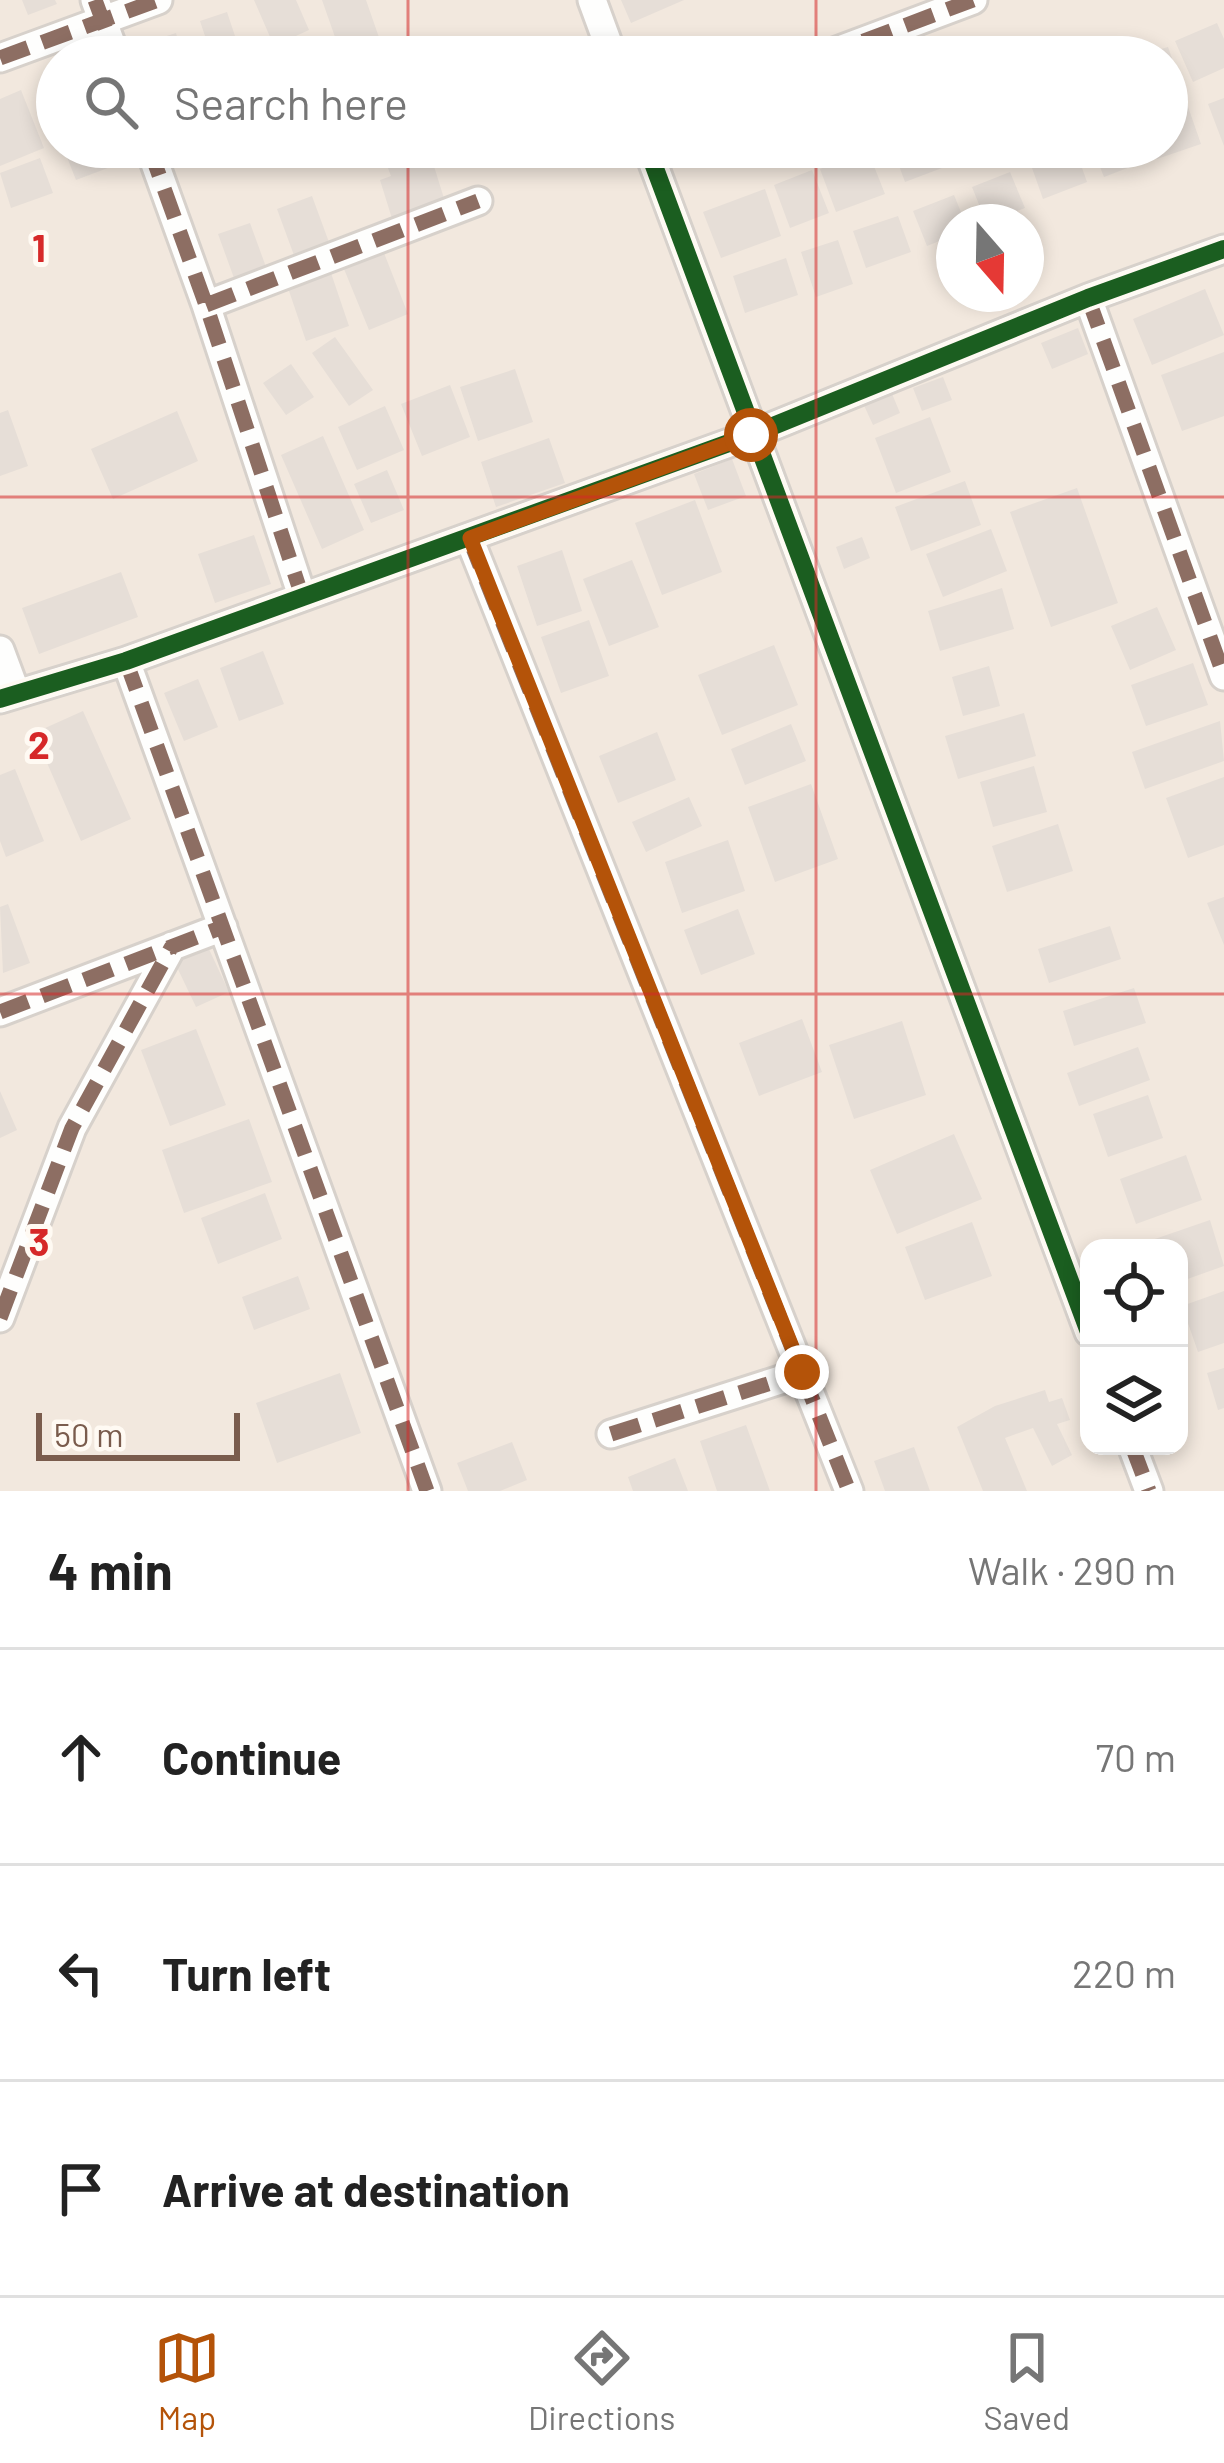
<!DOCTYPE html>
<meta charset="utf-8">
<style>
body{margin:0;font-family:Barlow,sans-serif;background:#f2f2f2;color:#222}
.controls{position:absolute;right:36px;bottom:36px;display:grid;overflow:hidden;border-radius:24px;box-shadow:0 6px 18px #0003}
.controls button{width:108px;height:108px;display:grid;place-items:center;padding:0;border:0;border-bottom:3px solid #e0e0e0;background:#fff;color:#222;font:60px sans-serif}
.compass{position:absolute;left:936px;top:204px;width:108px;height:108px;border-radius:50%;background:#fff;box-shadow:0 6px 18px #0003;rotate:160deg}
.scale{position:absolute;left:36px;bottom:30px;width:204px;box-sizing:border-box;padding-left:12px;border:6px solid #7a5c4d;border-top:0;font-size:33px;line-height:42px;white-space:nowrap;color:#7a5c4d;-webkit-text-stroke:9px #fffaf3;paint-order:stroke}
.stop{position:absolute;width:36px;height:36px;margin:-27px;border:9px solid #b45309;border-radius:50%;background:#fff}
.stop.end{background:#b45309;border-color:#fff;box-shadow:0 3px 12px #0008}
.list{margin:0;padding:0;list-style:none}
h2{display:flex;justify-content:space-between;align-items:center;height:156px;margin:0;padding:0 48px;font-size:51px}
h2 small{font-size:39px;font-weight:400;color:#767676}
.list li{display:grid;grid-template-columns:78px 1fr auto;gap:36px;align-items:center;box-sizing:border-box;height:216px;padding:0 48px;border-top:3px solid #e0e0e0}
.list b{display:block;font-size:45px;white-space:nowrap}
.list em{font-size:39px;font-style:normal;color:#767676}
.icon{flex:none;width:66px;height:66px;fill:none;stroke:currentColor;stroke-width:2;stroke-linecap:round;stroke-linejoin:round}
.map{position:relative;flex:none;width:1224px;height:1491px;overflow:hidden}
.search{position:absolute;background:#fff;box-shadow:0 6px 18px #0003;left:36px;right:36px;top:36px;height:132px;display:flex;align-items:center;gap:30px;box-sizing:border-box;padding:0 42px;border-radius:66px;color:#767676;font-size:45px}
.sheet{height:804px;background:#fff}
nav{display:flex;justify-content:space-around;align-items:center;box-sizing:border-box;height:168px;border-top:3px solid #e0e0e0;background:#fff;font-size:33px;color:#767676}
nav a{display:grid;justify-items:center;gap:6px}
nav .on{color:#b45309}
.map>svg:first-child{display:block}
.residential{fill:#f2e8de;fill-rule:evenodd}
.building{fill:#e6ded7}
.lines{fill:none;stroke-linecap:round;stroke-linejoin:round}
.minor-casing{stroke:#d7d1cb;stroke-width:33}
.minor{stroke:#fefefd;stroke-width:27}
.quiet{stroke:#8d6e63;stroke-width:15;stroke-dasharray:30 15;stroke-linecap:butt}
.cycleway-casing{stroke:#fffaf3;stroke-width:26}
.cycleway{stroke:#1b5e20;stroke-width:18}
.route{stroke:#b45309;stroke-width:15}
.grid{fill:none;stroke:#d62828;stroke-width:3;stroke-opacity:0.55}
.grid-label{font-size:39px;text-anchor:middle;font-weight:bold;fill:#d62828;stroke:#fffaf3;stroke-width:10;stroke-linejoin:round;paint-order:stroke}
</style>
<div class="map">
<svg width="1224" height="1491" viewBox="0 0 1224 1491">
<rect width="100%" height="100%" fill="#f9f5f0"/>
<path class="residential" d="M0,0H1224V1491H0ZM57,57H1167V147H57ZM954,222H1026V294H954ZM1089,1248H1179V1446H1089Z"/>
<path class="building" d="M22,0H55L57,4L28,15Z
M254,0H296L309,30L274,46Z
M322,0H366L382,46L342,57Z
M621,0H684L631,23Z
M227,12L242,57H212L200,21Z
M1217,23L1224,39V68L1193,82L1175,41Z
M176,33L183,57H142L139,45Z
M326,39L332,57H289L287,51Z
M1168,47L1180,81L1167,85V57L1137,56Z
M57,72V114H56L43,77Z
M21,90L44,148L0,166V99Z
M1185,98L1201,144L1157,159L1153,147H1167V105Z
M1224,98V146L1208,104Z
M63,147H106L113,166L76,180Z
M380,147H424L414,151L420,167L433,163L447,208L394,225L380,180L391,176Z
M892,147H935L942,168L905,182Z
M951,147H986L956,159Z
M1092,147H1138L1143,162L1104,177Z
M1075,148L1087,182L1043,199L1031,165Z
M868,151L885,194L836,212L820,169Z
M40,158L53,193L11,208L0,173Z
M812,170L829,213L790,228L774,185Z
M1010,172L1025,208L986,222L972,187Z
M765,189L781,236L721,258L703,212Z
M954,195L965,222H954V235L927,246L913,211Z
M312,196L330,245L295,258L277,209Z
M898,216L911,252L866,268L853,231Z
M250,223L266,267L234,278L218,234Z
M838,240L853,284L816,297L801,252Z
M384,253L408,314L369,330L344,269Z
M786,258L798,295L745,313L733,276Z
M331,273L349,326L306,341L288,288Z
M1205,289L1224,335L1152,365L1133,319Z
M1078,328L1088,354L1052,369L1041,343Z
M335,337L373,390L349,406L312,353Z
M1224,352V416L1182,431L1161,375Z
M291,364L314,397L286,415L263,383Z
M515,369L533,422L478,441L460,387Z
M943,377L952,400L922,411L913,388Z
M450,385L470,437L422,456L401,404Z
M890,389L900,413L873,425L862,401Z
M385,406L404,450L357,470L338,427Z
M8,410L28,466L0,476V413Z
M177,411L198,461L113,499L91,449Z
M930,417L951,472L896,493L875,438Z
M323,436L364,530L322,549L281,455Z
M549,438L565,483L496,507L481,462Z
M732,459L746,496L708,510L694,474Z
M387,470L404,510L371,523L354,484Z
M965,481L981,525L911,551L895,507Z
M1077,488L1118,603L1051,627L1010,512Z
M695,500L722,572L662,595L635,523Z
M991,529L1007,571L943,597L926,554Z
M254,535L271,584L215,603L198,554Z
M862,537L870,558L844,569L836,547Z
M562,550L582,611L537,626L517,566Z
M632,560L659,627L609,646L583,579Z
M121,572L138,617L39,654L22,608Z
M1002,588L1014,629L940,651L928,611Z
M1157,607L1176,650L1130,670L1111,626Z
M589,620L609,676L561,693L541,637Z
M774,645L798,705L722,735L698,675Z
M263,651L284,704L239,721L220,668Z
M1193,663L1208,705L1146,726L1131,685Z
M989,666L1000,706L963,716L952,677Z
M198,679L218,727L184,741L164,693Z
M83,711L131,819L81,841L34,733Z
M1024,713L1036,756L958,779L945,736Z
M1220,721L1224,761L1145,789L1132,752Z
M791,724L806,761L745,785L731,749Z
M657,732L676,780L618,803L599,756Z
M1034,766L1047,812L993,827L980,782Z
M15,769L44,841L6,857L0,841V775Z
M1224,777V845L1188,858L1166,798Z
M811,784L838,859L775,882L748,807Z
M689,797L702,826L646,852L632,822Z
M1058,824L1073,871L1007,892L992,846Z
M728,840L745,891L682,913L665,862Z
M1224,897V945L1207,903Z
M8,904L30,963L3,973L0,907Z
M738,909L755,954L701,975L684,930Z
M1110,926L1121,959L1049,983L1038,949Z
M208,947L229,992L196,1007L175,963Z
M1134,988L1146,1023L1074,1046L1063,1011Z
M802,1019L822,1072L759,1096L739,1043Z
M902,1021L926,1095L854,1119L829,1045Z
M196,1029L226,1105L170,1126L141,1050Z
M1138,1047L1150,1080L1079,1106L1067,1073Z
M0,1091L17,1130L0,1138Z
M1148,1095L1163,1138L1108,1157L1093,1114Z
M249,1119L272,1182L184,1213L162,1150Z
M954,1134L982,1199L897,1234L870,1170Z
M1186,1155L1202,1200L1136,1224L1120,1179Z
M265,1193L282,1239L218,1264L201,1218Z
M1210,1220L1224,1266L1179,1282V1248H1155L1152,1240Z
M972,1222L992,1276L925,1300L905,1247Z
M298,1276L310,1309L254,1330L242,1297Z
M1224,1291V1343L1198,1352L1182,1306Z
M1224,1368V1408L1218,1410L1207,1373Z
M340,1373L361,1433L277,1463L256,1403Z
M1045,1390L1049,1402L1062,1398L1070,1420L1057,1424L1072,1455L1052,1466L1033,1428L1005,1438L1027,1491H983L957,1427L995,1406Z
M746,1425L770,1491H717L700,1441Z
M512,1442L527,1480L500,1491H468L457,1463Z
M914,1447L930,1491H885L874,1461Z
M675,1458L688,1491H633L628,1477Z"/>
<g class="lines">
<g class="minor-casing">
<path id="minor" d="M95,0L116,57
M592,0L613,57
M821,57L973,0
M0,58L158,0
M149,147L206,305L302,596
M647,147L1089,1332
M1088,298L1224,676
M206,305L478,201
M469,538L849,1491
M0,650L16,693
M126,661L427,1491
M0,699L126,661L751,435L1088,298L1224,249
M0,1012L223,927
M0,1318L72,1128L172,946
M611,1434L802,1373
M1132,1446L1149,1491"/>
</g>
<use href="#minor" class="minor"/>
<path class="quiet" d="M95,0L116,57
M821,57L973,0
M0,58L158,0
M149,147L206,305L302,596
M1088,298L1224,676
M206,305L478,201
M469,538L849,1491
M126,661L427,1491
M0,1012L223,927
M0,1318L72,1128L172,946
M611,1434L802,1373
M1132,1446L1149,1491"/>
<g class="cycleway-casing">
<path id="cycleway" d="M647,147L1089,1332
M0,699L126,661L751,435L1088,298L1224,249"/>
</g>
<use href="#cycleway" class="cycleway"/>
</g>
<g class="lines">
<path class="route" d="M751,435L470,538L802,1372"/>
</g>
<path class="grid" d="M408,0V57M816,0V57M408,147V1491M816,147V1491M0,497H1224M0,994H1224"/>
<g class="grid-label">
<text x="39" y="262">1</text>
<text x="39" y="759">2</text>
<text x="39" y="1256">3</text>
</g>
</svg>
<div class="controls">
<button><svg class="icon" aria-label="locate" viewBox="0 0 24 24"><circle cx="12" cy="12" r="6"/><path d="M12 2v4M12 18v4M2 12h4M18 12h4"/></svg></button>
<button><svg class="icon" aria-label="layers" viewBox="0 0 24 24"><path d="M12 4l9 5-9 5-9-5zM3 14l9 5 9-5"/></svg></button>
</div>
<svg class="compass" viewBox="-18 -18 36 36"><path d="M0-13l5 13h-10z" fill="#e53935"/><path d="M0 13l5-13h-10z" fill="#767676"/></svg>
<div class="scale">50 m</div>
<div class="stop" style="left:751px;top:435px"></div>
<div class="stop end" style="left:802px;top:1372px"></div>
<div class="search"><svg class="icon" aria-label="search" viewBox="0 0 24 24"><circle cx="10" cy="10" r="6"/><path d="M15 15l6 6"/></svg>Search here</div>
</div>
<section class="sheet">
<h2>4 min<small>Walk · 290 m</small></h2>
<ul class="list">
<li><svg class="icon" aria-label="ahead" viewBox="0 0 24 24"><path d="M12 20V5M6 11l6-6 6 6"/></svg><div><b>Continue</b></div><em>70 m</em></li>
<li><svg class="icon" aria-label="left" viewBox="0 0 24 24"><path d="M17 20v-9H6M10 6l-5 5 5 5"/></svg><div><b>Turn left</b></div><em>220 m</em></li>
<li><svg class="icon" aria-label="arrive" viewBox="0 0 24 24"><path d="M6 21V4h12l-3 4 3 4H6"/></svg><div><b>Arrive at destination</b></div></li>
</ul>
</section>
<nav>
<a class="on"><svg class="icon" aria-label="map" viewBox="0 0 24 24"><path d="M3 6l6-2 6 2 6-2v14l-6 2-6-2-6 2zM9 4v14M15 6v14"/></svg>Map</a>
<a><svg class="icon" aria-label="directions" viewBox="0 0 24 24"><path d="M12 3l9 9-9 9-9-9zM9 14v-3h6M13 9l2 2-2 2"/></svg>Directions</a>
<a><svg class="icon" aria-label="saved" viewBox="0 0 24 24"><path d="M7 4h10v16l-5-4-5 4z"/></svg>Saved</a>
</nav>
